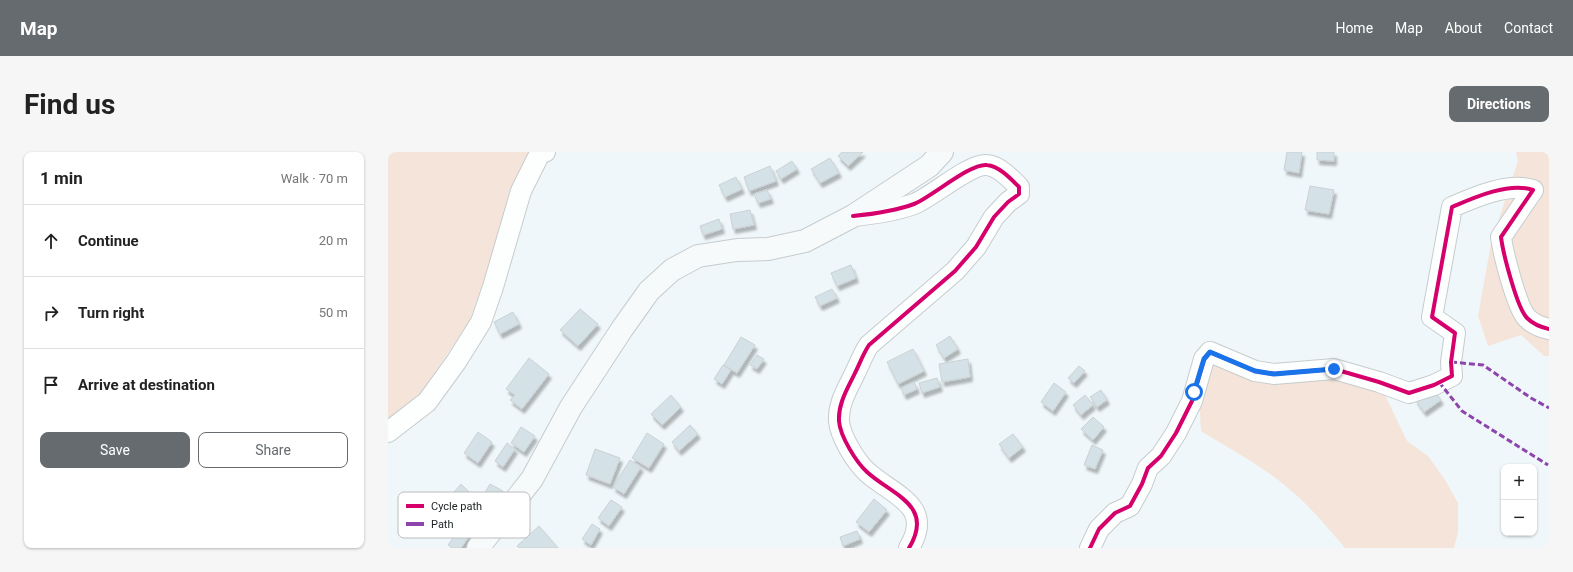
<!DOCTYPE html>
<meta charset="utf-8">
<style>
body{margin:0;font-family:Roboto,sans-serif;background:#f6f6f6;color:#222}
.controls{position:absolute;right:12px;bottom:12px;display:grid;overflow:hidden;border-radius:8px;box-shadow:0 1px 3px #0004}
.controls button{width:36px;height:36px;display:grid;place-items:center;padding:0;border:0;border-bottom:1px solid #e0e0e0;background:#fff;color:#222;font:20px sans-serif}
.stop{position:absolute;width:12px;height:12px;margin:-9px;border:3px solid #1a73e8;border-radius:50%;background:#fff}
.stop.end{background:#1a73e8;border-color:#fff;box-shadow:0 1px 4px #0008}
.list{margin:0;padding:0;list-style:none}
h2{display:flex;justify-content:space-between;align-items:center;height:52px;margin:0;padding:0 16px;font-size:17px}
h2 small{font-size:13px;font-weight:400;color:#767676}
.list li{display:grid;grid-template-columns:26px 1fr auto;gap:12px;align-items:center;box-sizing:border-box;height:72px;padding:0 16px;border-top:1px solid #e0e0e0}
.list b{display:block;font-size:15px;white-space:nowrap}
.list em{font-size:13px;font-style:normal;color:#767676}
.actions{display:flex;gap:8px;padding:12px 16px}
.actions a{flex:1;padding:9px 0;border:1px solid #656b6e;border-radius:8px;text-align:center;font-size:14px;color:#656b6e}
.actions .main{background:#656b6e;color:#fff}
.icon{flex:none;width:22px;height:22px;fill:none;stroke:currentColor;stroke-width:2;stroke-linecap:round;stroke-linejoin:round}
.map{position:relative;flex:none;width:1161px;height:396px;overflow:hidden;border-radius:8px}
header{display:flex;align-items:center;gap:24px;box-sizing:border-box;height:56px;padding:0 20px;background:#656b6e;color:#fff}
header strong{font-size:19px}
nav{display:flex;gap:22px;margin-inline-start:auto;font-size:14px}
.intro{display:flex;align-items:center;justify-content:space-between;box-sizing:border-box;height:96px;padding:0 24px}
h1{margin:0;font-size:28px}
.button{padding:10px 18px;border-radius:8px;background:#656b6e;color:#fff;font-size:14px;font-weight:700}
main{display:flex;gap:24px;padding:0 24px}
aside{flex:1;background:#fff;border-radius:8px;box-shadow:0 1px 3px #0004}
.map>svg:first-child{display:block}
.green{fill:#f5e4d9}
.building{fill:#d4e2e7;stroke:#cbd1d4;filter:url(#shadow)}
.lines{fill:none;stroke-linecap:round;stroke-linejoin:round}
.street-casing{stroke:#c6ccce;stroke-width:22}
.secondary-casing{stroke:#c6ccce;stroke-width:24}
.street{stroke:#fdfefe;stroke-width:20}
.secondary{stroke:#f6fafa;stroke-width:22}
.quiet{stroke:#8e44ad;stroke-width:3;stroke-dasharray:6 3;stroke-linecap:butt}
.cycleway-casing{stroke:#fff;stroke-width:6}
.cycleway{stroke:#d6006c;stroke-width:4}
.route{stroke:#1a73e8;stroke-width:5}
.key{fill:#fff;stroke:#bbbcbd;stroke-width:1}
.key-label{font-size:11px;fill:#1b2022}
</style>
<header>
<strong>Map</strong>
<nav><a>Home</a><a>Map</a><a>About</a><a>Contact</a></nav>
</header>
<div class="intro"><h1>Find us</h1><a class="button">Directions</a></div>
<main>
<aside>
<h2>1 min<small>Walk · 70 m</small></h2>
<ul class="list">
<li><svg class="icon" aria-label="ahead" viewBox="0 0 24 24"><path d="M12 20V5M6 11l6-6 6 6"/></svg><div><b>Continue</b></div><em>20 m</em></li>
<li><svg class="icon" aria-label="right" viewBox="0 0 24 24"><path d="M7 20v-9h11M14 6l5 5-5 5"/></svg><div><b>Turn right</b></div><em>50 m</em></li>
<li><svg class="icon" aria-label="arrive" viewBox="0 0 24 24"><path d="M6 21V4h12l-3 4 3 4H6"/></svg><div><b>Arrive at destination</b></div></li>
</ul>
<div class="actions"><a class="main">Save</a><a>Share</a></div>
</aside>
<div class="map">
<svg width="1161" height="396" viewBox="0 0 1161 396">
<defs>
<filter id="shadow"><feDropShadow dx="2.5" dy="4.5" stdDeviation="1" flood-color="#0004"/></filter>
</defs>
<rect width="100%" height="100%" fill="#eff7fa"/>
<path class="green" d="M0,0H143L81,170L26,251L0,270Z
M1128,0H1161V204H1156L1133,183L1100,194L1090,164L1103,91L1130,9Z
M829,210L944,220L996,241L1019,289L1040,304L1057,328L1070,351V380L1066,396H957C939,375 921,353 900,336C874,314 842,297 813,279L811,245L817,219Z"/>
<path class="building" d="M454,0H475L460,14L450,4Z
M899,0H914L911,21L896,18Z
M929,0H946V9L929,8Z
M442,6L451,21L432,31L423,17Z
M404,9L409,17L393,27L388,19Z
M382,14L388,29L361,39L356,25Z
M348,25L354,37L337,45L331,33Z
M922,34L946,38L941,62L917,58Z
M379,38L383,47L370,51L366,42Z
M362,58L366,73L345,77L342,62Z
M331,67L334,77L315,83L312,74Z
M463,113L468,126L449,134L443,121Z
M444,137L449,146L432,154L427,145Z
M192,157L210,172L190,194L172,178Z
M125,160L131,172L112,182L106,170Z
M562,184L570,197L556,206L548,193Z
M353,185L367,193L349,221L336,213Z
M525,197L536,219L510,232L499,210Z
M369,203L376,207L369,217L362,213Z
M141,206L161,222L134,257L122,248L127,243L118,237Z
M580,207L582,225L554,230L551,212Z
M335,213L343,218L334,232L326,227Z
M691,214L697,219L686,231L680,226Z
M549,226L552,235L534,241L531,231Z
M526,230L529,237L516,243L513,236Z
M666,231L678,240L665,259L653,250Z
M1043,235L1053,248L1036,260L1027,247Z
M713,238L719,248L709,255L702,245Z
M283,243L293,255L274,273L263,262Z
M697,243L705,253L693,263L685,253Z
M705,265L716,275L705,288L693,277Z
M302,273L310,282L291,299L284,290Z
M133,275L147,284L136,300L123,291Z
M90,280L104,290L90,311L76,301Z
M259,281L276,292L261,316L244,306Z
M625,282L635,295L621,306L611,292Z
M119,291L127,297L115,315L107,309Z
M704,293L715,298L707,317L696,313Z
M207,297L232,306L222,332L198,323Z
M242,308L253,315L236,342L225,335Z
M73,332L84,343L71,358L60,347Z
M102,332L115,339L98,369L85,361Z
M486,347L499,358L481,380L468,370Z
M223,348L234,355L221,374L210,366Z
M76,370L86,377L73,396H65L60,393Z
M204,372L212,377L203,393L194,387Z
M151,374L170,396H131L129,394Z
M469,379L472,387L455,394L452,385Z"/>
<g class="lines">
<g class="street-casing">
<path id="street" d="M465,64C485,62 507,59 526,52C544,45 582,11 599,13C611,14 623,27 631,35V42L620,50L606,65L588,95L567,119L481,193C475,202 472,211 467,221C460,236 450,251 451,269C452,284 468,310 479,320C504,343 547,353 521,396
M0,280L39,250L68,210L93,170L105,135L133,39L152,1L157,0
M702,396L711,377L727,361L742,354L754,332L760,316L773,304L788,281L804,249L816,207L822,200L867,219L886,222L946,217L991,230L1021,241L1046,233L1064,224L1063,210L1067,181L1044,165L1064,55C1087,45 1121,30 1145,38L1113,85C1115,101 1129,156 1139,166C1145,172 1152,175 1161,177"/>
</g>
<g class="secondary-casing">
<path id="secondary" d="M90,396L144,327L183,255L234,177L261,139L284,118L310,104L349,98L380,97L417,89L465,64L541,14L554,0"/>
</g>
<use href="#street" class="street"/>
<use href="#secondary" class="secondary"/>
<path class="quiet" d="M1063,210L1095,213L1143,246L1161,256
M1051,230L1074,259L1160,313"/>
<g class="cycleway-casing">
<path id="cycleway" d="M465,64C485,62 507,59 526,52C544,45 582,11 599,13C611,14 623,27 631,35V42L620,50L606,65L588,95L567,119L481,193C475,202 472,211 467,221C460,236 450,251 451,269C452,284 468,310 479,320C504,343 547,353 521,396
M702,396L711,377L727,361L742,354L754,332L760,316L773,304L788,281L804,249L816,207L822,200L867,219L886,222L946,217L991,230L1021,241L1046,233L1064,224L1063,210L1067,181L1044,165L1064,55C1087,45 1121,30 1145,38L1113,85C1115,101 1129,156 1139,166C1145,172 1152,175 1161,177"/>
</g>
<use href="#cycleway" class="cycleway"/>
</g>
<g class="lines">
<path class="route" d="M806,240L816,207L822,200L867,219L886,222L946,217"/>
</g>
<rect x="10" y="340" width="132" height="46" rx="6" class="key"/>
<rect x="18" y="352" width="18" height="4" fill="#d6006c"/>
<rect x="18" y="370" width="18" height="4" fill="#8e44ad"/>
<g class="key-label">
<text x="43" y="358">Cycle path</text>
<text x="43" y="376">Path</text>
</g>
</svg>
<div class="controls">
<button>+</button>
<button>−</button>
</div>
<div class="stop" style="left:806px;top:240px"></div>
<div class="stop end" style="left:946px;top:217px"></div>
</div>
</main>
